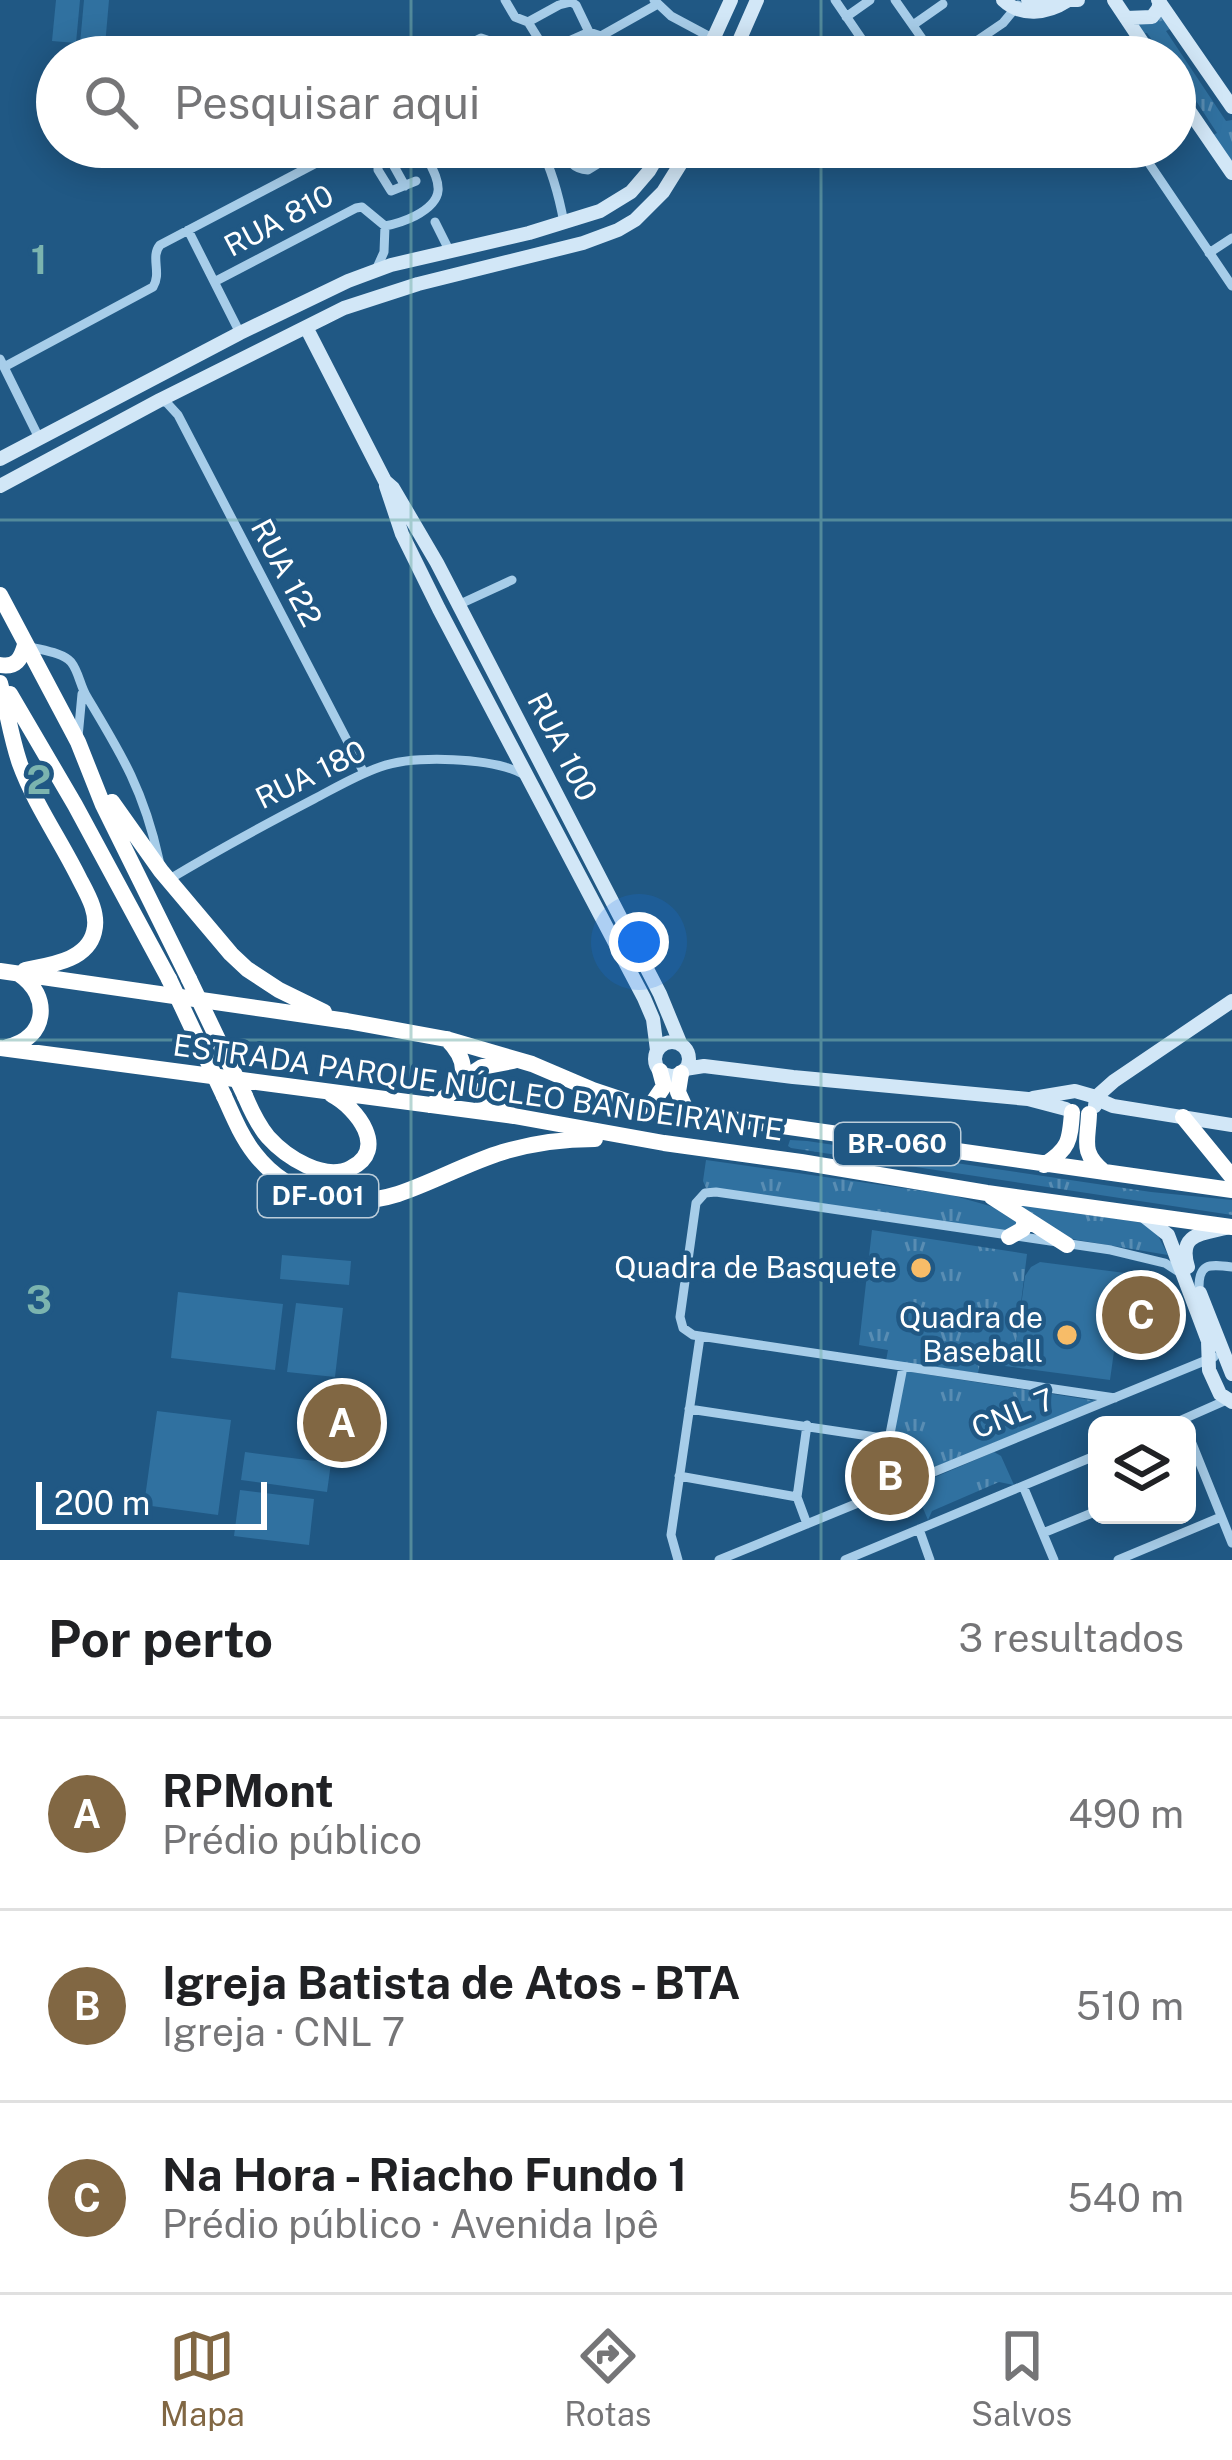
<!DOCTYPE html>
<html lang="pt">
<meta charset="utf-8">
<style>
body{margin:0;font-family:"Public Sans",sans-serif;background:#f6f6f6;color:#202124}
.controls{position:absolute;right:36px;bottom:36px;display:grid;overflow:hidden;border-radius:18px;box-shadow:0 6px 30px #0003}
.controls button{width:108px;height:108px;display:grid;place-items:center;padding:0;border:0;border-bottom:3px solid #e0e0e0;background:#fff;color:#202124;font:60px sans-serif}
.scale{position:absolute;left:36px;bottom:30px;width:231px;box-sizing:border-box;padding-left:12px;border:6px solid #fff;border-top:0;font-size:33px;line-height:42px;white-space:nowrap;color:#fff;-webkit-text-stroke:9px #205884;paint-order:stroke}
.you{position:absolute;left:639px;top:942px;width:42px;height:42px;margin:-30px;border:9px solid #fff;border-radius:50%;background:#1a73e8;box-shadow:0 0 0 18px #1a73e833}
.badge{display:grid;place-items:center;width:78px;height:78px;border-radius:50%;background:#816743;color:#fff;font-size:39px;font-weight:700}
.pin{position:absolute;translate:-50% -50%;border:6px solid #fff;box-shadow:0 3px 12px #0006}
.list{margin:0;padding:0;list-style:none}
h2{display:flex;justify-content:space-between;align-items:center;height:156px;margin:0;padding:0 48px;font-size:51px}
h2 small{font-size:39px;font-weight:400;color:#757577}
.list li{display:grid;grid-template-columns:78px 1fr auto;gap:36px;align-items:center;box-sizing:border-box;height:192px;padding:0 48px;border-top:3px solid #e0e0e0}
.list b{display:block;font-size:45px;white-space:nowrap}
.list p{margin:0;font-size:39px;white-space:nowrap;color:#757577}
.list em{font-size:39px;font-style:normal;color:#757577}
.icon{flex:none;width:66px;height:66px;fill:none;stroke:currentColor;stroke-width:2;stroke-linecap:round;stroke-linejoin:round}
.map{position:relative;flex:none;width:1232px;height:1560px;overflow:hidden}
.search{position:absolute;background:#fff;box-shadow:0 6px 30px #0003;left:36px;right:36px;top:36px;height:132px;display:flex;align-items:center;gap:30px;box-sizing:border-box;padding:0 42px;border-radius:66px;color:#757577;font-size:45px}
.sheet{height:732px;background:#fff}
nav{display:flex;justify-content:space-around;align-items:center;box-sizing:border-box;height:168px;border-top:3px solid #e0e0e0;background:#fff;font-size:33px;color:#757577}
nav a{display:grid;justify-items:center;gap:6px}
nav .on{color:#816743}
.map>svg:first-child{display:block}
.park{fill:url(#park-tufts)}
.garden{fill:#3071a0}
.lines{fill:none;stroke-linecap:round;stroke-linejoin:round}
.street{stroke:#a7cde9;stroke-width:9}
.secondary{stroke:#d2e7f7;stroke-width:14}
.highway{stroke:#fff;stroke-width:16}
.highway-bridge{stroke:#fff;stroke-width:16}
.grid{fill:none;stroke:#7bb4af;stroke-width:3;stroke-opacity:0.55}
.poi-dot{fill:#f7bc68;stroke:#205884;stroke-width:4.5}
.labels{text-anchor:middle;stroke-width:9;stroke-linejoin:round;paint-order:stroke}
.shield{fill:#205884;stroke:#bccdda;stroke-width:3}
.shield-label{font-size:27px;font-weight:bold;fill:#fff}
.street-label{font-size:30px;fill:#fff;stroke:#205884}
.poi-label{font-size:30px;fill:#fff;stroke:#205884;text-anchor:end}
.grid-label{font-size:39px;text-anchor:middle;font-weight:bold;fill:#7bb4af;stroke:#205884;stroke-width:9;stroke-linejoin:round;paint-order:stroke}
</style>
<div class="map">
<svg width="1232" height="1560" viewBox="0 0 1232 1560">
<defs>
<pattern id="park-tufts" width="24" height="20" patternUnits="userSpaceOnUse" patternTransform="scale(3)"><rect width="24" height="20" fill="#3071a0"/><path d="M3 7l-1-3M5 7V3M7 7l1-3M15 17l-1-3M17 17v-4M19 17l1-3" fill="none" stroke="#598db3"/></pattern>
</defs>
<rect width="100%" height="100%" fill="#205884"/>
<path class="park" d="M1162,15L1172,28L1166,31L1226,121L1232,120V164L1211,136L1217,133L1181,78L1175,79V57H1162L1163,55L1147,33L1140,34L1134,24Z
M790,1140L807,1141L1151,1192L1232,1200V1215L791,1148L788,1146Z
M706,1160L951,1195L1004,1210L1022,1223L1005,1231L706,1188L703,1181Z
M1012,1203L1144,1223L1155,1230L1168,1255L1072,1239Z
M872,1230L1027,1254L1013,1367L980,1363L978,1373L886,1361L888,1350L859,1345Z
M907,1372H911L1097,1401L910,1477L907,1474L893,1436L904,1376Z
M994,1452L1001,1456L1014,1485L999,1482L932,1511L928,1520L917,1494L910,1488Z"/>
<path class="garden" d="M56,0H80L76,43L52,41Z
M84,0H109L105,46L80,44Z
M282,1255L351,1261L349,1285L280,1279Z
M1040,1262L1125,1273L1110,1380L1013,1367L1025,1276L1031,1267Z
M178,1292L283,1304L275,1370L171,1358Z
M296,1303L343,1308L335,1377L287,1372Z
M157,1411L231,1420L218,1515L144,1505Z
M245,1452L331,1463L327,1492L241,1480Z
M240,1490L314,1499L309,1545L234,1536Z"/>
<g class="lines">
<path class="street" d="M505,0L515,17L528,22L546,51L589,32L601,36L656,5
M654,0L671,16L714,39
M835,0L874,57
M895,0L935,57
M846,17L870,0
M528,22L559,5L571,2L576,5L589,32
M913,25L943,4
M1070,45L1078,57
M461,57L463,47L481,38L487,40L496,57
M953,57L1003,23L1018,5
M412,147L378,165V170L391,191L416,181
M540,147C553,172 559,196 564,223
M565,147C567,161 574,169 588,170L606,159L616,147
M1138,147L1232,286
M390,159L405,186
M435,222L450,252
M188,230L240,333
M1209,253L1232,238
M375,272L384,252L385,226
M216,281L356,208L362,207L385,226C396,224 405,221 415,216C453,196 436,178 422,147
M0,359L40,440
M4,367L153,287C162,273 150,257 160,245L347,147
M160,400L167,403L178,415L364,773
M458,605L512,580
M27,646C40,650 62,652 71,662C79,672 80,686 87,697C122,755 144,791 159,860
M78,737L82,694
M168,880C216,851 264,825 314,799C335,788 357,775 380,767C414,755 493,757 525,775
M1199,1291C1198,1263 1208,1264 1232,1267
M903,1367L889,1439L906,1484
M1115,1398L693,1335L683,1328L680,1317L696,1203L705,1193L716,1192L1111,1250L1165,1263L1179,1272
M689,1409L889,1439
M807,1425L797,1497L807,1524
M1170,1425L1231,1398
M1187,1431L1232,1543
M679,1476L797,1497
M1023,1486L1054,1560
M919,1529L930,1560
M1043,1533L1097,1511
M678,1560L671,1535L700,1337
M719,1560L1214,1357
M845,1560L1097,1455
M1118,1560L1221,1517"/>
<path class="secondary" d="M1003,0C1021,17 1047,14 1067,1
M1028,0H1078
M1114,0L1152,57
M1158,0L1232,107
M1126,18L1152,17L1158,9L1160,2
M705,57L731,0
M732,57L757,0
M1175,90L1232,173
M306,327L385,481L393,488L437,563L660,994L681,1045
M0,459L240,333L348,281L391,265L529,233L600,211L631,192L649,171L663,147
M0,486L160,400L344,308L418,284L583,243L618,230L635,220L663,192L691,147
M386,486L402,534L439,609L644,998L653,1019L657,1050
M655 1059a17 17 0 1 1 34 0a17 17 0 1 1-34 0Z
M685,1069L704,1066L793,1077L1028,1099L1066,1109
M1096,1097L1114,1081L1232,1001
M1033,1098L1075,1091L1096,1097L1095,1106
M1097,1099L1113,1106L1232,1125
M1144,1216L1168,1235L1208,1341L1209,1370L1220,1394L1232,1402
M1188,1267C1178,1234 1200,1234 1226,1228
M1200,1293L1232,1374"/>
<path class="highway" d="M0,595L78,742L103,805L189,979
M0,665C16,668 21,659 25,645
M0,683C7,710 11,738 20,764C35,805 61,841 80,880C88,895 99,914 94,932C87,961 49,965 25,970
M10,694L75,805L169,979
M112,802L161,871L231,954L247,969L279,990L324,1012
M0,971L347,1021L446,1039L532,1064L593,1090L641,1106L1232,1190
M7,1047C47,1039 52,996 19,974
M0,1048L514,1116L664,1143L801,1162L987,1193L1232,1227
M681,1073L678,1092L688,1114
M224,1096C233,1116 241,1136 255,1154C289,1198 347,1210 398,1194C434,1182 467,1163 503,1152C533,1143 563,1139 595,1139
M245,1096C251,1110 258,1125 268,1137C286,1157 324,1182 351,1168C389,1150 357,1108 332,1095
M430,1105C464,1091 475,1067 447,1039
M649,1108L664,1086L660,1071
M508,1112L480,1096L462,1080L482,1067L513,1061
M1089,1114C1088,1142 1080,1152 1104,1172
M1183,1117L1232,1177
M1044,1165C1069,1149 1070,1141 1072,1112
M992,1197L1067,1245
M1009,1237L1023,1229L1025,1218"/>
<path class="highway-bridge" d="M169,979L224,1096
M189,979L245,1096"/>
</g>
<path class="grid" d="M411,0V57M821,0V57M411,147V1560M821,147V1560M0,520H1232M0,1040H1232"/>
<g class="poi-dot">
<circle cx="921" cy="1268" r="12"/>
<circle cx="1067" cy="1335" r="12"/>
</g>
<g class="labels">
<g class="shield">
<rect x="834" y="1123" width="126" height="42" rx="9"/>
<rect x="258" y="1175" width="120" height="42" rx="9"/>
</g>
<g class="shield-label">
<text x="897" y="1153">BR-060</text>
<text x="318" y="1205">DF-001</text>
</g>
<g class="street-label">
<text transform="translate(279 221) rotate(-28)" y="10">RUA 810</text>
<text transform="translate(286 573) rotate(62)" y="10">RUA 122</text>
<text transform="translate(562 747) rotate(63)" y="10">RUA 100</text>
<text transform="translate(311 775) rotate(-26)" y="10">RUA 180</text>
<text transform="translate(478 1088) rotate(8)" y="10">ESTRADA PARQUE NÚCLEO BANDEIRANTE</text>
<text transform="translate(1013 1414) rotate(-22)" y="10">CNL 7</text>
</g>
<g class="poi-label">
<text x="897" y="1278">Quadra de Basquete</text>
<text x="1043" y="1328">Quadra de<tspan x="1043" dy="34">Baseball</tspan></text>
</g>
</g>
<g class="grid-label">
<text x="39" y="274">1</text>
<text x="39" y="794">2</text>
<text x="39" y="1314">3</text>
</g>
</svg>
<div class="controls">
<button><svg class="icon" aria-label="layers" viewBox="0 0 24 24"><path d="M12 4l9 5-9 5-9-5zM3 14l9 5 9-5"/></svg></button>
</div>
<div class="scale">200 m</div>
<div class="you"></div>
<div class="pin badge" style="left:342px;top:1423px">A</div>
<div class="pin badge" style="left:890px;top:1476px">B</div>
<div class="pin badge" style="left:1141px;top:1315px">C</div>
<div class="search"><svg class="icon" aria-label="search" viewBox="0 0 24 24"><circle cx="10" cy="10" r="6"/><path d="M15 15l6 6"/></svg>Pesquisar aqui</div>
</div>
<section class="sheet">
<h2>Por perto<small>3 resultados</small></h2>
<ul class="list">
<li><span class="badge">A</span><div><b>RPMont</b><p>Prédio público</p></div><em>490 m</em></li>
<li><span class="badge">B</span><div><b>Igreja Batista de Atos - BTA</b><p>Igreja · CNL 7</p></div><em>510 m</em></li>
<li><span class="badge">C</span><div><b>Na Hora - Riacho Fundo 1</b><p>Prédio público · Avenida Ipê</p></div><em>540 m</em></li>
</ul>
</section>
<nav>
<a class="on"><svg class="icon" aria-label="map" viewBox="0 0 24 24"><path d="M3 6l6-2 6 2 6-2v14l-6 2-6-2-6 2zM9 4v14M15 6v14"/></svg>Mapa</a>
<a><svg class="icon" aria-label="directions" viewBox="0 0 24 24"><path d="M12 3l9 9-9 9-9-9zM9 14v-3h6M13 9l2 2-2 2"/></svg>Rotas</a>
<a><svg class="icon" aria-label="saved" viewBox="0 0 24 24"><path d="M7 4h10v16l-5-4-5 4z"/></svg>Salvos</a>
</nav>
